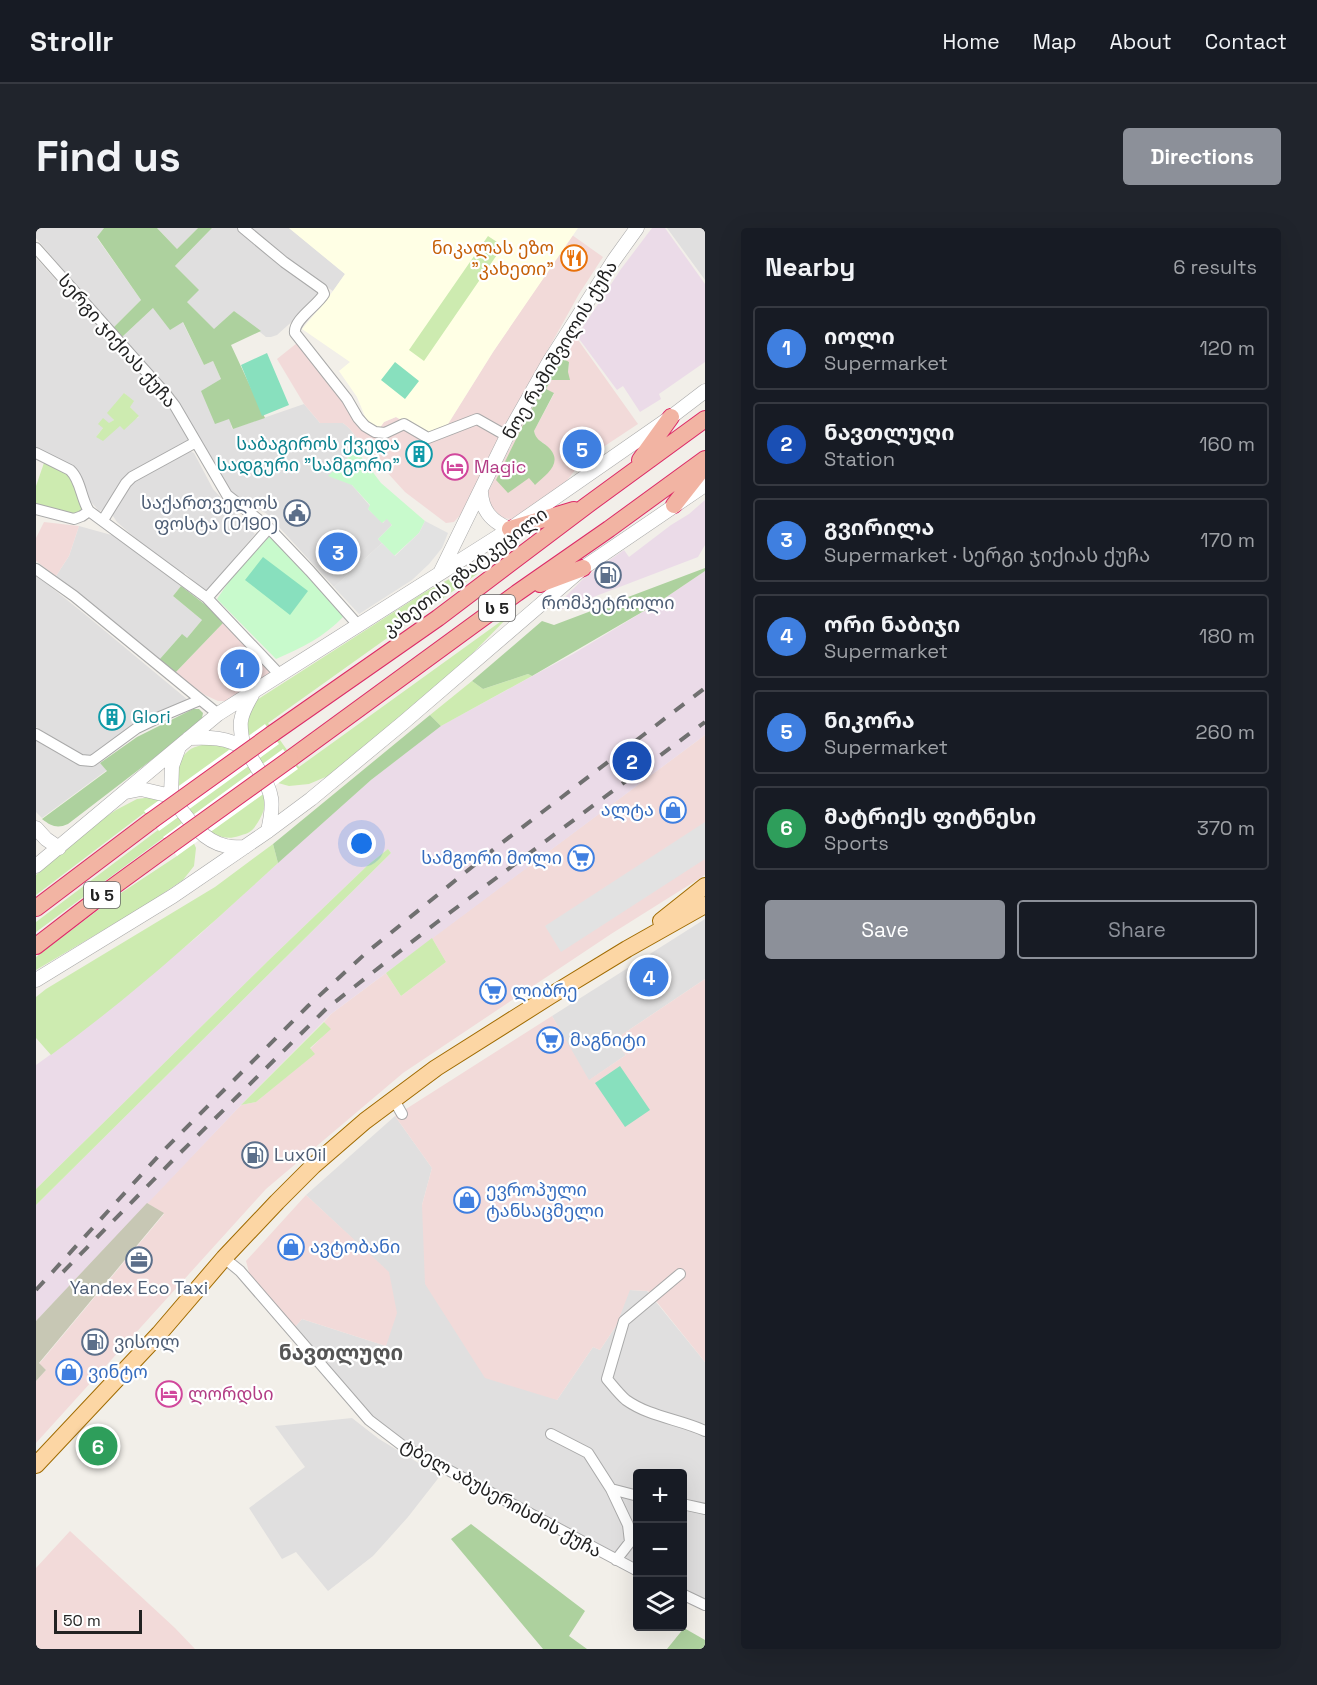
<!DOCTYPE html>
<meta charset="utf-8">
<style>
body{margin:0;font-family:"Space Grotesk","Noto Sans Georgian",sans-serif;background:#20242c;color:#f1f3f6}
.controls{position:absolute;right:18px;bottom:18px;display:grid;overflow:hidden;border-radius:6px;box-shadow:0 6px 24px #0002}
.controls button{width:54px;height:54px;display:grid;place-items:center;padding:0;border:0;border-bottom:2px solid #363941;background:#171b24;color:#f1f3f6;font:30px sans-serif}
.scale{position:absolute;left:18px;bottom:15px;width:88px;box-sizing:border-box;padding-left:6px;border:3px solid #222;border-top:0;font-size:16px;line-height:21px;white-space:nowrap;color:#222;-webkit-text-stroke:4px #fff;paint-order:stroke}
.you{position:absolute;left:326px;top:616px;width:21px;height:21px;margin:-15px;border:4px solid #fff;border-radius:50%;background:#1a73e8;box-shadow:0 0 0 9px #1a73e833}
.badge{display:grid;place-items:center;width:39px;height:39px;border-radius:50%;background:#8c9099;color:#fff;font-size:20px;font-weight:700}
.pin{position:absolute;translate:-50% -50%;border:3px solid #fff;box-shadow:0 2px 6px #0006}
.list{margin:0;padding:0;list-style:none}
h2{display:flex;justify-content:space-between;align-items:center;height:78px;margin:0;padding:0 24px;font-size:26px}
h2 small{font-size:20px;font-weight:400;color:#9ea1a6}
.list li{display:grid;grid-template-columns:39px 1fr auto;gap:18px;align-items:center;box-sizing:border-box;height:84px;margin:0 12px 12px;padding:0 12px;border:2px solid #363941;border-radius:6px}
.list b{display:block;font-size:22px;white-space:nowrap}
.list p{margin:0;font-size:20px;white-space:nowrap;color:#9ea1a6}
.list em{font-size:20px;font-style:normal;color:#9ea1a6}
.actions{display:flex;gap:12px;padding:18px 24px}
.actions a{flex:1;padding:14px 0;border:2px solid #8c9099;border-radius:6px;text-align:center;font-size:21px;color:#8c9099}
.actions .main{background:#8c9099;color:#fff}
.icon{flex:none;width:33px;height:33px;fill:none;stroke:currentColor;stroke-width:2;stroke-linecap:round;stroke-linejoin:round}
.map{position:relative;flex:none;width:669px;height:1421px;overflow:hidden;border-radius:6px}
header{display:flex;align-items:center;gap:36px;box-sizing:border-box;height:84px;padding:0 30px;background:#171b24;border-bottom:2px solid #363941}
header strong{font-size:28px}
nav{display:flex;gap:33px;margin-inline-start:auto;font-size:21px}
.intro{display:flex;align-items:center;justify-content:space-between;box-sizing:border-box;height:144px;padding:0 36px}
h1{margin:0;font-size:42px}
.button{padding:15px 27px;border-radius:6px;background:#8c9099;color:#fff;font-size:21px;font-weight:700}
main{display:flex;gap:36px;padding:0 36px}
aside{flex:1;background:#171b24;border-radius:6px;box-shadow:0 6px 24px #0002}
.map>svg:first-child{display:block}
.residential{fill:#e0dfdf;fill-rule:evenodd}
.commercial{fill:#f2dad9;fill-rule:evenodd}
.industrial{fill:#ebdbe8}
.education{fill:#ffffe5}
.construction{fill:#c7c7b4}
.grass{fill:#cdebb0}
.forest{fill:#add19e}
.park{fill:#c8facc}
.pitch{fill:#88e0be}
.parking{fill:#e2e2e2}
.pier{fill:#fff}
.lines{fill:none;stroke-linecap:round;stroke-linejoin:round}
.minor-casing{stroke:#a9a9a9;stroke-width:12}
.tertiary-casing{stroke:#a9a9a9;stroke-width:15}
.primary-casing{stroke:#a06b00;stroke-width:18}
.trunk-casing{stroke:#dc2a67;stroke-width:18}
.minor{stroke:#fff;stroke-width:10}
.tertiary{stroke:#fff;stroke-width:14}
.primary{stroke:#fcd6a4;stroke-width:16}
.trunk{stroke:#f2b4a3;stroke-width:16}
.rail{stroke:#707070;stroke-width:4;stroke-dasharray:12 12;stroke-linecap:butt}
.trunk-bridge-casing{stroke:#dc2a67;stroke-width:18;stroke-linecap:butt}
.trunk-bridge{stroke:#f2b4a3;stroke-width:16}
.labels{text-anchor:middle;stroke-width:4.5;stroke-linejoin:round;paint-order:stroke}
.shield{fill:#fff;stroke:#646464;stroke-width:1.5}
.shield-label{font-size:16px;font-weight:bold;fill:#222}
.food-label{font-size:18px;fill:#c56008;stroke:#fff;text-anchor:end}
.street-label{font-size:18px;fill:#222;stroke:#fff}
.culture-label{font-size:18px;fill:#0d838f;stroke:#fff;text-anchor:end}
.hotel-label{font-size:18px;fill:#b23c85;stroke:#fff;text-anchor:start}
.service-label{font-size:18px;fill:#4e5e75;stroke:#fff}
.shop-label{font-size:18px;fill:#366cbe;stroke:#fff;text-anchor:start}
.quarter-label{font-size:21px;font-weight:bold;fill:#555;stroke:#fff}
</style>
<header>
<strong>Strollr</strong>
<nav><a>Home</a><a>Map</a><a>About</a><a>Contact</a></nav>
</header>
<div class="intro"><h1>Find us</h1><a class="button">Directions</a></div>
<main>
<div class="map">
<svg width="669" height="1421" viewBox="0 0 669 1421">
<rect width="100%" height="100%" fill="#f2efe9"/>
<path class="residential" d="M0,0H68L61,10L105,72L77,100L0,10Z
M121,0H162L141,21Z
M176,0H202L283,61L281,71L241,107L235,109H230L198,83L178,102L151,74L139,38Z
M213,0H253L309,46L297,63L261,40Z
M631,0H669V52Z
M0,30L119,161L134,179L155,214L101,241L70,278L67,282L63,283L55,274L42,247L0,222ZM89,165L94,179L103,189L60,209L67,200L78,192L72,185Z
M117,80L146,93L168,137L177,133L185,151L196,201L268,176L284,195H307L313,200L325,215L320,222L316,257L334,278L332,281L347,295L351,290L356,297L342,311L346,315L298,359L231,286L192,263L182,250L139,168L86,109Z
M154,223L158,225L177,261L219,306L170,365L149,345L147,348L107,317L81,294L75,285L94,254Z
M43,298L79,308L86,312L145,358L137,368L166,392L151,410L145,407L123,432L20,348L33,328Z
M0,347L51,388L152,472L56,529L48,528L0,499Z
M0,512L41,536L58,538L64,535L71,542L6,590L0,584Z
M669,691V751L578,812L590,827L552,853L516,788Z
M359,888L396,940L386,977L521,1172L557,1119L564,1122L580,1098L593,1062L611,1063L669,1134V1373L647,1361L646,1246H602L601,1337L361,1209L338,1192L258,1100L266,1091L350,1118L352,1044L270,967Z
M316,1190L343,1211L404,1248L372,1289L337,1328L292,1363L260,1324L246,1331L213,1280L269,1239L239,1198Z"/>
<path class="commercial" d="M536,7L567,29L543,66L460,215L426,285L418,294L410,295L369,264L338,230L313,200L307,195H284L268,176L241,131L261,115L309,174L326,201L337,209L348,194L360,189L388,206L412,196L457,124Z
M540,109L602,196L546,233L529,255L485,287L475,291L467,290L454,278L452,272V264L485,197L519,135ZM525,129L533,134L532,144L515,152L510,161L518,166L498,203L500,211L509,216L498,256L494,250L487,197Z
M8,294L43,298L33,328L20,348L0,333V310Z
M188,394L235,444L233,448L190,473H182L169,467L139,445Z
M669,507V647L575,706L367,845L230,961L0,1215V1153L10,1142L3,1136L128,986L111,975L205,877L220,874L278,826L274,821L294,801L288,794L295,786L350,745L365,768L410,734L396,710Z
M669,751V1134L612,1063L594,1062L580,1098L564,1122L557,1119L521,1172L449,1150L389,1056L386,977L396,940L359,888L516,788L553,852L590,827L578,812Z
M270,967L353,1044L361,1085L350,1118L266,1091L258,1100L214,1048L210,1033Z
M34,1303L139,1400L159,1421H0V1340Z"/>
<path class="industrial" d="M616,0H629L669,56V134L623,166L625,171L604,184L587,158L581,162L541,108L585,41Z
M669,272V317L662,329L526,381H517L548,350L588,322L593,329L635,297L653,286Z
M669,343V507L295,786L205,877L0,1093V977L355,625L352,621L332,637L234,731L0,961V837L25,819L161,709L270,609L335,552L401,500L537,426L620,376Z"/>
<path class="education" d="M253,0H542L457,124L412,196L392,207L360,189L348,194L343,201L330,191L321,169L303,143L314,134L266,101L292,70L309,46Z"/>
<path class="construction" d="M111,975L128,985L3,1135L10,1142L0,1153V1093Z"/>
<path class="grass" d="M452,8L467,18L388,133L373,122Z
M88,165L98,173L94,179L103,188L88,202L84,198L67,213L60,209L67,200L62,196L67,190L73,195L78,192L71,185Z
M9,232L35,246L47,279L41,286L0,279V258Z
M439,339L443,342L441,346L232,495L263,539L475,386L433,429L385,473L292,548L273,556L253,558L242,555L231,543L209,507V486L216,475L389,364L434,340Z
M492,446L496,448L405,498L394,487L436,453L447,461Z
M175,515C184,516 193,518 200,524C210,532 227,558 229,571C230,581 224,592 218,600C214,605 209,606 203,608C180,616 163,595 151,579C149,576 145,572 143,568C138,555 140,535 150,525C156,518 167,517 175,515Z
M117,569L130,575L152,602L160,620L158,638L147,652L110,677L0,742V729L82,667L141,628L144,624L127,610L0,704V694L122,602L108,585L0,667V647L56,598L80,582L101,571Z
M237,616L242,635C169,702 95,769 15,827L0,810V769L10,761L179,659Z
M352,621L355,625L0,977V961L234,731L332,637Z
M396,710L410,734L365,768L350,745Z
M288,794L295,801L274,820L279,826L220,874L205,877Z"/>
<path class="forest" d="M68,0H121L141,21L162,0H176L139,38L163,62L151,74L178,101L198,83L225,103L195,117L229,190L197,201L193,191L179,196L165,163L185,151L177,133L168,137L147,94L134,102L117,80L86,109L77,100L105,72L61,9Z
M524,129L533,134L532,144L534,152H515L510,161L518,165L498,203C500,212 504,212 511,218C529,234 511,246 499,257L493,250L472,265L460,252L487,197Z
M669,340V343L620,376L496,448L492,446L447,461L436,453L506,393L518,397Z
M145,358L180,385L188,394L139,445L123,432L146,406L151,410L166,392L137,368Z
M157,481H163L167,485L166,490L161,497L32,596C21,601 15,598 6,591L71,543L64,535L101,509Z
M394,487L405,498L335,552L242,635L237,616Z
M435,1296L549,1383L533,1408L551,1421H507L415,1311Z
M648,1400L669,1412V1421H631Z"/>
<path class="park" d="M320,222L345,255L389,293L383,305L358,328L342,311L356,297L351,291L346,295L332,281L334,277L316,257L292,248Z
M234,308L278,353L308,388C288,409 266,420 240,431L181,371L196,349Z"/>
<path class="pitch" d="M231,125L253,177L226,188L205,137Z
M359,134L383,153L369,171L345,152Z
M227,329L272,363L254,387L209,352Z
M584,838L614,882L589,899L559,855Z"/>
<path class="parking" d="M389,293L412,305L406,320L393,336L376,352L323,386L298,359L346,315L359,328L383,305Z
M669,594V631L525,724L509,698Z"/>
<path class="pier" d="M229,496L243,516L123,603L108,583Z
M247,521L262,541L141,628L127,609Z"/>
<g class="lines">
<g class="minor-casing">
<path id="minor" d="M207,0L248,34L286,61L288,66C281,78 257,92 259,105L311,171L322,190L329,198L339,204L349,205L368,196L392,210L441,191L471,208
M0,20L129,165L139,178L191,267L233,300L274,343L322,397
M0,225L34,242C45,252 45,271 53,283L171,370L244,447
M0,281L38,291L46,288L53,283
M67,292L90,255L96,249L160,214
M0,341L38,368L182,486
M171,370L233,300
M0,506L45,532L56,533L101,500L126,488L164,472
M358,872L366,886
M188,1030L204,1043L333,1192L367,1218L602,1343
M644,1046L588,1093L571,1151C577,1158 583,1166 590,1172C614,1189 643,1191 669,1203
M515,1206L552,1225L575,1261L592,1297L594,1314L580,1332
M575,1261L602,1268
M646,1276L669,1281
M646,1366L669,1377"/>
</g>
<g class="tertiary-casing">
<path id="tertiary" d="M445,264C446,283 456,294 474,301
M405,343L471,208L513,134L578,32L601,0
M153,510C171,509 193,509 208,521C214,526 218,535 222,541C238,565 238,576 232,603
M143,519L136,538L135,568C149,587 165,613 190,618C196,620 203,619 209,619
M208,522C203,495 202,491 216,467
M90,564L105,561L135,568
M0,600L10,611L23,620
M0,638L182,486L474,301L635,189L669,163
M0,752L137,668L232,603L275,571L368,494L547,340L669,257"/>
</g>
<g class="primary-casing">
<path id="primary" d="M625,693L669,658
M0,1237L123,1106L188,1030L241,974L277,938L329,893L400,840L514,768L591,721L669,677"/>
</g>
<g class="trunk-casing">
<path id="trunk" d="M604,232L635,189
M638,277L667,240
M474,301L538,282
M504,356L547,340
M236,506L402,390L550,278L669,191
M254,531L481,365L573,301L669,231
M0,680L115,593
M0,718L74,661L133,618"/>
</g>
<use href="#minor" class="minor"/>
<use href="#tertiary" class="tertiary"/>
<use href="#primary" class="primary"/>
<use href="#trunk" class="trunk"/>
<path class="rail" d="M27,1044L142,927L290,781L400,695L669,494
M0,1062L127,923L272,778L330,725L463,617L669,460"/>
<g class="trunk-bridge-casing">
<path id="trunk-bridge" d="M115,593L236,506
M133,618L254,531"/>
</g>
<use href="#trunk-bridge" class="trunk-bridge"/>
</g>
<defs>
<g id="restaurant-ring" transform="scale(1.35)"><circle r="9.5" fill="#fff" stroke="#e8710a" stroke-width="1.5"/><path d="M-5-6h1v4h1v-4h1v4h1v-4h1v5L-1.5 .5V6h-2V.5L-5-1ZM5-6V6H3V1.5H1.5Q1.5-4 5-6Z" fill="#e8710a"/></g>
<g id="building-ring" transform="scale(1.35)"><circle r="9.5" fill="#fff" stroke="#0f9aa8" stroke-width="1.5"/><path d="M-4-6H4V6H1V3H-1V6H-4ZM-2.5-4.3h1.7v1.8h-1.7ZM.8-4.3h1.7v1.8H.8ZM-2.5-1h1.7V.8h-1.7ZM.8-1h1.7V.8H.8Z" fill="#0f9aa8"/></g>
<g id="hotel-ring" transform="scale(1.35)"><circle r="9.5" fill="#fff" stroke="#d1479c" stroke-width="1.5"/><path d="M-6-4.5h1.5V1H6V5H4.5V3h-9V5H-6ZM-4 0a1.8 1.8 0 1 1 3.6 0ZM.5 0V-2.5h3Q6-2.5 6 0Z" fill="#d1479c"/></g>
<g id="civic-ring" transform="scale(1.35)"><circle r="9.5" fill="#fff" stroke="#5c6f8a" stroke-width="1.5"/><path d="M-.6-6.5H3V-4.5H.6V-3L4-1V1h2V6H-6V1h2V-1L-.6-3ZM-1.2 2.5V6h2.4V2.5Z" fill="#5c6f8a"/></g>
<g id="fuel-ring" transform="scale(1.35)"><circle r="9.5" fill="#fff" stroke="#5c6f8a" stroke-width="1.5"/><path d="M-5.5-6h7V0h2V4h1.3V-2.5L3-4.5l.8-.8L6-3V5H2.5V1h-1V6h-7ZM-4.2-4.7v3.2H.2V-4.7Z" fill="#5c6f8a"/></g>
<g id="shop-ring" transform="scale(1.35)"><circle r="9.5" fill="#fff" stroke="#3f7fe0" stroke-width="1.5"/><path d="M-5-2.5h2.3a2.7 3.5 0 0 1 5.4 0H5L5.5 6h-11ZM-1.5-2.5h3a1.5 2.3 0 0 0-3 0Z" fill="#3f7fe0"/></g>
<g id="supermarket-ring" transform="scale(1.35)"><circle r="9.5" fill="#fff" stroke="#3f7fe0" stroke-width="1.5"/><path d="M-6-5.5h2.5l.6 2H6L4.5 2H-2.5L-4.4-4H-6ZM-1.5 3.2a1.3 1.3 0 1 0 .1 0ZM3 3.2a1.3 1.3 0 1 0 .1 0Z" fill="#3f7fe0"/></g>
<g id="office-ring" transform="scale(1.35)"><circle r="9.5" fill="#fff" stroke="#5c6f8a" stroke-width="1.5"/><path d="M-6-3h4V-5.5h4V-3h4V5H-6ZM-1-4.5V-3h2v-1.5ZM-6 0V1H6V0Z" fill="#5c6f8a"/></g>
</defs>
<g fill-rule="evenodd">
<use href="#restaurant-ring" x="538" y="30"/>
<use href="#building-ring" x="383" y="226"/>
<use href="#hotel-ring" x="419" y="239"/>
<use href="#civic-ring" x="261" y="285"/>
<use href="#fuel-ring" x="572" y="347"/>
<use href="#building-ring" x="76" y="489"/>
<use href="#shop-ring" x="637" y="582"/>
<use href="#supermarket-ring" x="545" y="630"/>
<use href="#supermarket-ring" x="457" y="763"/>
<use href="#supermarket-ring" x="514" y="812"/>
<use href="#fuel-ring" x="219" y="927"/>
<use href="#shop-ring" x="431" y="972"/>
<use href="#shop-ring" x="255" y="1019"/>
<use href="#office-ring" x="103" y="1032"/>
<use href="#fuel-ring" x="59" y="1114"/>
<use href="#shop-ring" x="33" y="1144"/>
<use href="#hotel-ring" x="133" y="1166"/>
</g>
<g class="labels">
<g class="shield">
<rect x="443" y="367" width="36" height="26" rx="4.5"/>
<rect x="48" y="654" width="36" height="26" rx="4.5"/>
</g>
<g class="shield-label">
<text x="461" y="386">ს 5</text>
<text x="66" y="673">ს 5</text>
</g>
<g class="food-label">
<text x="518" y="26">ნიკალას ეზო<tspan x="518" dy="21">"კახეთი"</tspan></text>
</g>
<g class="street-label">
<text transform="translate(81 113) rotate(49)" y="6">სერგი ჯიქიას ქუჩა</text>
<text transform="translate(524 122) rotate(-59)" y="6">ნოე რამიშვილის ქუჩა</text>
<text transform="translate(429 344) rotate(-37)" y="6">კახეთის გზატკეცილი</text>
<text transform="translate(465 1270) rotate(29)" y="6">ტბელ აბუსერისძის ქუჩა</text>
</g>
<g class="culture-label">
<text x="364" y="222">საბაგიროს ქვედა<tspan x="364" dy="21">სადგური "სამგორი"</tspan></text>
<text x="96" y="495" text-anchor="start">Glori</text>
</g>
<g class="hotel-label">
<text x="438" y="245">Magic</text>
<text x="152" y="1172">ლორდსი</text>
</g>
<g class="service-label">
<text x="242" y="281" text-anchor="end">საქართველოს<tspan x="242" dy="21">ფოსტა (0190)</tspan></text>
<text x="572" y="381">რომპეტროლი</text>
<text x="238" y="933" text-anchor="start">LuxOil</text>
<text x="103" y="1066">Yandex Eco Taxi</text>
<text x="78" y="1120" text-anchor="start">ვისოლ</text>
</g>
<g class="shop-label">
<text x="618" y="588" text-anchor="end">ალტა</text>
<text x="526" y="636" text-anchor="end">სამგორი მოლი</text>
<text x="476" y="769">ლიბრე</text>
<text x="534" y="818">მაგნიტი</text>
<text x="450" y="968">ევროპული<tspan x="450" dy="21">ტანსაცმელი</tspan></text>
<text x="274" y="1025">ავტობანი</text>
<text x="52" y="1150">ვინტო</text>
</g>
<g class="quarter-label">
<text x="305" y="1132">ნავთლუღი</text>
</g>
</g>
</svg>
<div class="controls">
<button>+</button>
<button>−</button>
<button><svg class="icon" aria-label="layers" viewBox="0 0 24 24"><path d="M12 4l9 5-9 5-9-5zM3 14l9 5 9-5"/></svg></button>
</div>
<div class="scale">50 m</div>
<div class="you"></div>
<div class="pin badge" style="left:204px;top:441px;background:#3f7fe0">1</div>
<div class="pin badge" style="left:596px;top:533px;background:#1a4fb4">2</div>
<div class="pin badge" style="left:302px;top:324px;background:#3f7fe0">3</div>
<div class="pin badge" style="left:613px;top:749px;background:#3f7fe0">4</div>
<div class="pin badge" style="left:546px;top:221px;background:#3f7fe0">5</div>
<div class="pin badge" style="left:62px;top:1218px;background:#2e9e5b">6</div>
</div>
<aside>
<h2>Nearby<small>6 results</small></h2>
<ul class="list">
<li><span class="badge" style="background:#3f7fe0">1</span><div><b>იოლი</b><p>Supermarket</p></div><em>120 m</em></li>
<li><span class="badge" style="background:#1a4fb4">2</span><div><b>ნავთლუღი</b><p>Station</p></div><em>160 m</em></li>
<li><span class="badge" style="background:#3f7fe0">3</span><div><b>გვირილა</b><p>Supermarket · სერგი ჯიქიას ქუჩა</p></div><em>170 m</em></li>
<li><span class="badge" style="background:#3f7fe0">4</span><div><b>ორი ნაბიჯი</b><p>Supermarket</p></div><em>180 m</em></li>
<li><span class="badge" style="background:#3f7fe0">5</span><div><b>ნიკორა</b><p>Supermarket</p></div><em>260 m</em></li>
<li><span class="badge" style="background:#2e9e5b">6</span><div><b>მატრიქს ფიტნესი</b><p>Sports</p></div><em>370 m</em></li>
</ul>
<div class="actions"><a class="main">Save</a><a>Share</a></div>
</aside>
</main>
